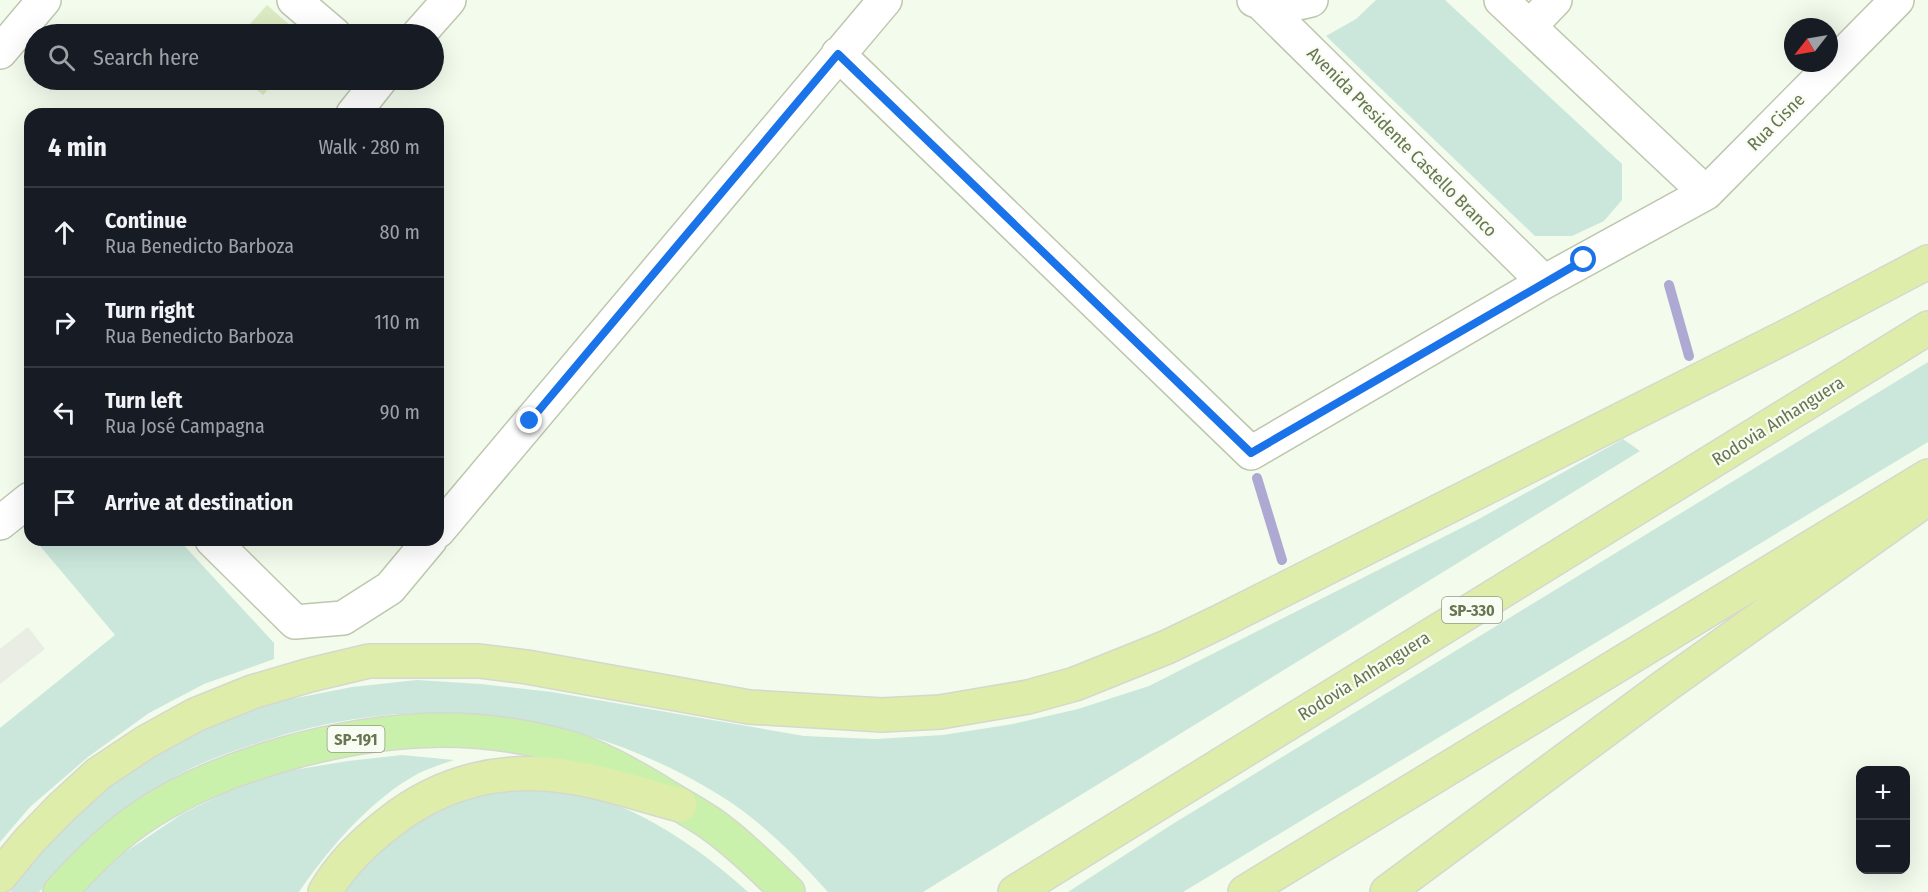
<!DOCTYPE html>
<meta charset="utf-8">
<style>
body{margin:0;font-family:"Fira Sans Condensed",sans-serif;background:#20242c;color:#f1f3f6}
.controls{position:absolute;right:18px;bottom:18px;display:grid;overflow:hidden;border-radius:12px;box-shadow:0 6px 24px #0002}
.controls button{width:54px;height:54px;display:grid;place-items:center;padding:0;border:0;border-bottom:2px solid #363941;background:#171b24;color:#f1f3f6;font:30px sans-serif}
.compass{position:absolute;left:1784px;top:18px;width:54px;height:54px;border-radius:50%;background:#171b24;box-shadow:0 6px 24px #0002;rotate:239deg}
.stop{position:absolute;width:18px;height:18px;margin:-14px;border:4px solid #1a73e8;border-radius:50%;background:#fff}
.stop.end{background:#1a73e8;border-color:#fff;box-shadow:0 2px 6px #0008}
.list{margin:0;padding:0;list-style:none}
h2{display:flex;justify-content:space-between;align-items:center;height:78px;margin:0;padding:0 24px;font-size:26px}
h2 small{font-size:20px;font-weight:400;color:#9ea1a6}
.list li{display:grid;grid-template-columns:39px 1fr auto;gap:18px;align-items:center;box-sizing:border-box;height:90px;padding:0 24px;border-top:2px solid #363941}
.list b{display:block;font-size:22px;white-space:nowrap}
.list p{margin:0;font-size:20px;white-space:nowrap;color:#9ea1a6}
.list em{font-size:20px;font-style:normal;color:#9ea1a6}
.icon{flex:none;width:33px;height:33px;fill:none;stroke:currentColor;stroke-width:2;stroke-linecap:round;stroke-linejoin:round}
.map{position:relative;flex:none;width:1928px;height:892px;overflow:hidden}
.search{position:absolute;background:#171b24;box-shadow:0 6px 24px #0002;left:24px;top:24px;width:420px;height:66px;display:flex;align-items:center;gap:15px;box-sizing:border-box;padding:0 21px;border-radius:33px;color:#9ea1a6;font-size:22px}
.panel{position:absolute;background:#171b24;box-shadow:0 6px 24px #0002;left:24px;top:108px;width:420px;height:438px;border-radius:18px}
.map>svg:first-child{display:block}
.industrial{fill:#e9ede4}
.green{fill:#cbe7db}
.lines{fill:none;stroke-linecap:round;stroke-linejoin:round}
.stream{stroke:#aea9d3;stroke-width:10}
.building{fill:#ddebc4}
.minor-casing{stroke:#bdc7ad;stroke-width:36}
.major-casing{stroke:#d5d8ce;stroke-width:36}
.highway-casing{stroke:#d5d8ce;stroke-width:36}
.minor{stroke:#fff;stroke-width:33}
.major{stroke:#c9f1ac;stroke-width:33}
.highway{stroke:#deedaa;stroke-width:33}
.route{stroke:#1a73e8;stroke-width:8}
.labels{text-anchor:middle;stroke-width:4.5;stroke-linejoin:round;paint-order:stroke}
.shield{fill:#f7fdf2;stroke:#949d81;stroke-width:1.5}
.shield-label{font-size:16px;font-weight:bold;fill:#697451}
.street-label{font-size:18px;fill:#697451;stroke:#f7fdf2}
</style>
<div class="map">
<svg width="1928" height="892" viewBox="0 0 1928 892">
<rect width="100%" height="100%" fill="#f2fbec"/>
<path class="industrial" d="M28,627L45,649L0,684V649Z"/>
<path class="green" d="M1376,0H1445L1622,164V200L1604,221L1572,236H1535L1326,36L1356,19Z
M1928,362V442L1183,892H1068L1171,825Z
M1623,439L1640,451L923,892H828C795,855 758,818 716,793C581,711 421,690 270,739C236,750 201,761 170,780C120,810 81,852 39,892H10L25,870L57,834L97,794L182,738L231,716L286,700L352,687L417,680L481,684L552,692L804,736L875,739L943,735L1013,724L1078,709L1149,686L1477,520Z
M35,540H179L274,643V659L204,684L149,713L88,757L30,807L0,842V728L115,635Z
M402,755L454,760C442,764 430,768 419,773C371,799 329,848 299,892H82L124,853L182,814L232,789L287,771L348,761Z
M533,788C547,789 561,789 574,792C638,805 701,849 748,892H343C380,843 418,812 478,796C496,792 515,791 533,788Z"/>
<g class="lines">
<path class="stream" d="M1669,285L1689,356
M1257,478L1282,560"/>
</g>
<path class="building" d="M267,5L300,34H241Z
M245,80H277L263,95Z"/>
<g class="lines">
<g class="minor-casing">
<path id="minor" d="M294,0L334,34
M1254,0C1272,8 1292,5 1311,0
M1501,0L1706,193
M1261,3L1544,282
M1530,26L1555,0
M419,34L449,0
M0,52L44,0
M838,54L1251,453L1544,282L1706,193L1897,0
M353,114L380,80
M0,523L30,499
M438,531L885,0
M212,540L295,622L343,618L390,588L430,540"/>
</g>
<g class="major-casing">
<path id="major" d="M60,892C84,866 107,842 136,821C215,765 344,731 441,730C482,730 526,736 566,747C598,756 627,773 656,790C673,801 692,811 710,823C738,843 763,868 788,892"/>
</g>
<g class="highway-casing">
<path id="highway" d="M0,876L29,841L61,808L98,774L146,742L195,715L252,692L310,675L369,661H479L527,667L749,707L882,715L940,712L1028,697L1075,684L1167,647L1219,622L1799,330L1928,262
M325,892C341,864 364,842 390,822C442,781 504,766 570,777C606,782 644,796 680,805
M1015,892L1928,328
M1245,892L1928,476
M1387,892L1665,686L1917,506"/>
</g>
<use href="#minor" class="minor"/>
<use href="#major" class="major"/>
<use href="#highway" class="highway"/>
</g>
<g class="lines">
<path class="route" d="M530,421L838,54L1251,453L1584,260"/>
</g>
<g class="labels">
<g class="shield">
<rect x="1442" y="597" width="60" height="26" rx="4.5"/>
<rect x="327.5" y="726" width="57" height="26" rx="4.5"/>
</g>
<g class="shield-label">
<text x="1472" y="616">SP-330</text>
<text x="356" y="745">SP-191</text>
</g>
<g class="street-label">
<text transform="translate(1776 122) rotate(-45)" y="6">Rua Cisne</text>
<text transform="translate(1402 142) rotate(45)" y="6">Avenida Presidente Castello Branco</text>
<text transform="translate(1778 421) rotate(-32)" y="6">Rodovia Anhanguera</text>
<text transform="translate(1364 676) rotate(-32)" y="6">Rodovia Anhanguera</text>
</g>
</g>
</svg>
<div class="controls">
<button>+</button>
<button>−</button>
</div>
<svg class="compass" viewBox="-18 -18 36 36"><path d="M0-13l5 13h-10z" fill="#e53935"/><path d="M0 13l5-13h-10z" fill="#9ea1a6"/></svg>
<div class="stop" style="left:1584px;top:260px"></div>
<div class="stop end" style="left:530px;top:421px"></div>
<div class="search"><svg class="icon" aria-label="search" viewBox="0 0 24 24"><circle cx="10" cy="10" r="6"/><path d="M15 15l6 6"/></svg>Search here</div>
<section class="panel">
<h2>4 min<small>Walk · 280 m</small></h2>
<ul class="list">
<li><svg class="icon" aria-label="ahead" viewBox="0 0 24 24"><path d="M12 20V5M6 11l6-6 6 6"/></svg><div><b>Continue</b><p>Rua Benedicto Barboza</p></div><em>80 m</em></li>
<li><svg class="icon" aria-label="right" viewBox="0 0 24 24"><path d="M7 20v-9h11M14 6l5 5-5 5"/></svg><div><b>Turn right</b><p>Rua Benedicto Barboza</p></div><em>110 m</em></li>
<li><svg class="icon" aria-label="left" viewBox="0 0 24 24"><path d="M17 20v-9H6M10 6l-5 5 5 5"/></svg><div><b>Turn left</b><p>Rua José Campagna</p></div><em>90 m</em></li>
<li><svg class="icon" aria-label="arrive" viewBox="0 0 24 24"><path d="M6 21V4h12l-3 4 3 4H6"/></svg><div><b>Arrive at destination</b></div></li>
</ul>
</section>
</div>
